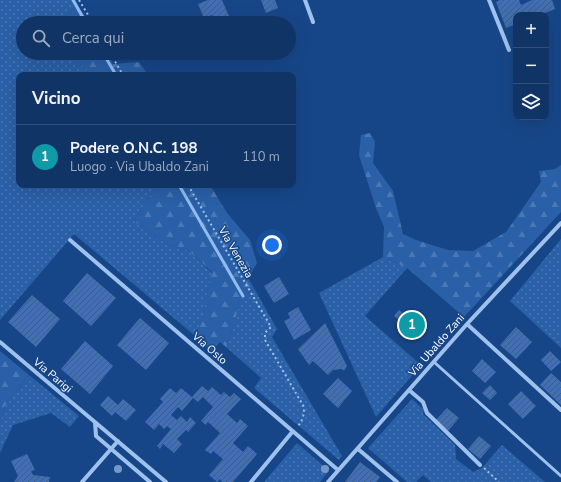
<!DOCTYPE html>
<html lang="it">
<meta charset="utf-8">
<style>
body{margin:0;font-family:"Nunito Sans",sans-serif;background:#1e3f6f;color:#f1f3f6}
.controls{position:absolute;right:12px;top:12px;display:grid;overflow:hidden;border-radius:8px;box-shadow:0 4px 16px #0002}
.controls button{width:36px;height:36px;display:grid;place-items:center;padding:0;border:0;border-bottom:1px solid #304f7a;background:#113466;color:#f1f3f6;font:20px sans-serif}
.you{position:absolute;left:272px;top:245px;width:14px;height:14px;margin:-10px;border:3px solid #fff;border-radius:50%;background:#1a73e8;box-shadow:0 0 0 6px #1a73e833}
.badge{display:grid;place-items:center;width:26px;height:26px;border-radius:50%;background:#d6ab8b;color:#fff;font-size:13px;font-weight:700}
.pin{position:absolute;translate:-50% -50%;border:2px solid #fff;box-shadow:0 1px 4px #0006}
.list{margin:0;padding:0;list-style:none}
h2{display:flex;justify-content:space-between;align-items:center;height:52px;margin:0;padding:0 16px;font-size:17px}
h2 small{font-size:13px;font-weight:400;color:#9caabf}
.list li{display:grid;grid-template-columns:26px 1fr auto;gap:12px;align-items:center;box-sizing:border-box;height:64px;padding:0 16px;border-top:1px solid #304f7a}
.list b{display:block;font-size:15px;white-space:nowrap}
.list p{margin:0;font-size:13px;white-space:nowrap;color:#9caabf}
.list em{font-size:13px;font-style:normal;color:#9caabf}
.icon{flex:none;width:22px;height:22px;fill:none;stroke:currentColor;stroke-width:2;stroke-linecap:round;stroke-linejoin:round}
.map{position:relative;flex:none;width:561px;height:482px;overflow:hidden}
.search{position:absolute;background:#113466;box-shadow:0 4px 16px #0002;left:16px;top:16px;width:280px;height:44px;display:flex;align-items:center;gap:10px;box-sizing:border-box;padding:0 14px;border-radius:22px;color:#9caabf;font-size:15px}
.panel{position:absolute;background:#113466;box-shadow:0 4px 16px #0002;left:16px;top:72px;width:280px;height:116px;border-radius:8px}
.map>svg:first-child{display:block}
.grass{fill:url(#grass-dots)}
.forest{fill:url(#forest-firs)}
.lines{fill:none;stroke-linecap:round;stroke-linejoin:round}
.stream{stroke:#92bcf0;stroke-width:3}
.building{fill:url(#building-hatch)}
.path{stroke:#9fc1ee;stroke-width:2;stroke-dasharray:2 3;stroke-linecap:butt}
.service{stroke:#9fc1ee;stroke-width:3}
.minor{stroke:#9fc1ee;stroke-width:4}
.tree{fill:#7798c7}
.labels{text-anchor:middle;stroke-width:3;stroke-linejoin:round;paint-order:stroke}
.street-label{font-size:11px;fill:#fff;stroke:#174688}
</style>
<div class="map">
<svg width="561" height="482" viewBox="0 0 561 482">
<defs>
<pattern id="grass-dots" width="8" height="8" patternUnits="userSpaceOnUse"><rect width="8" height="8" fill="#2a60a7"/><path d="M2 2h.1M6 6h.1" fill="none" stroke="#4a78b4" stroke-width="1.8" stroke-linecap="round"/></pattern>
<pattern id="forest-firs" width="22" height="20" patternUnits="userSpaceOnUse"><rect width="22" height="20" fill="#2a60a7"/><path d="M5 1l3.5 6h-7zM16 11l3.5 6h-7z" fill="#4a78b4"/></pattern>
<pattern id="building-hatch" width="6" height="6" patternUnits="userSpaceOnUse"><rect width="6" height="6" fill="#4070b2"/><path d="M-1 1l2-2M0 6l6-6M5 7l2-2" fill="none" stroke="#475c7a"/></pattern>
</defs>
<rect width="100%" height="100%" fill="#174688"/>
<path class="grass" d="M0,0H76L78,5L57,23H23V53H65L86,69L87,75H19V185H159L146,201L134,221L166,244L189,251L212,273L201,324L194,335L74,234L0,320Z
M561,239V348L510,301Z
M383,257L407,268L365,316L421,365L376,417L319,293Z
M254,288L277,329L272,337L342,456L339,460L254,388L261,378L226,347L236,318L239,300Z
M29,375L79,416L70,427L51,413L13,425L0,453V419L2,418L4,407Z
M412,399L424,410L423,414L455,445L456,459L473,472L482,468L502,445L545,482H431L423,475L416,482H407L368,448Z
M297,443L329,471L320,482H264Z"/>
<path class="forest" d="M78,5L89,23H57Z
M65,53H107L113,64L139,62L148,75H87L86,69Z
M370,133L375,142L373,163L393,191L403,234L416,240L448,250L473,251L506,232L541,182L539,171L555,169L561,165V212L464,317L407,268L383,257L384,227L376,208L359,155L361,135Z
M159,185H210L227,213L250,240L257,263L248,278L254,288L239,300L236,318L226,347L220,342L212,351L194,335L201,324L212,272L189,251L166,244L134,221L146,201Z
M0,351L29,375L4,407L2,418L0,419Z"/>
<g class="lines">
<path class="stream" d="M73,0L86,23
M103,53L116,75
M179,185L243,296"/>
</g>
<path class="building" d="M208,0H222L232,23H215L212,15L204,18L198,4Z
M261,0H275L278,8L266,13Z
M500,0H519L521,5L532,0H552L555,9L540,15H516V24L506,28L496,2Z
M87,273L116,298L91,326L63,301Z
M279,277L289,294L274,303L264,286Z
M32,295L60,319L36,347L8,322Z
M298,307L311,330L294,340L284,321L290,318L288,313Z
M399,310L405,315L408,311L426,327L416,339L398,323L400,321L394,316Z
M140,318L169,343L146,370L117,345Z
M325,323L347,366L344,371L342,369L333,370L328,375L313,361L309,365L298,349Z
M516,327L532,342L516,359L500,345Z
M85,341L113,366L90,394L61,369Z
M550,351L561,362L551,371L541,360Z
M482,359L496,372L485,383L472,371Z
M551,373L561,382V405L540,385Z
M338,378L352,391L338,408L323,394Z
M490,385L497,393L490,400L482,393Z
M202,386L208,391L212,387L221,395L224,392L230,397L234,393L241,399L227,414L237,423L240,419L248,426L233,443L243,452L248,446L257,454L233,482H222L220,479L217,482L209,475L223,459L213,451L211,454L205,450L220,433L208,422L206,425L201,421L213,407L203,397L198,402L192,397Z
M170,388L176,393L181,388L193,398L182,411L178,407L171,415L177,420L181,416L187,422L190,417L196,423L188,432L186,430L177,439L182,444L174,453L163,444L160,449L157,446L171,429L167,426L164,429L159,424L154,430L145,422L163,402L160,399Z
M521,391L536,406L523,419L508,404Z
M108,396L118,405L123,399L136,410L126,421L115,412L112,416L100,405Z
M447,408L459,418L448,431L436,420Z
M479,436L491,446L480,459L468,449Z
M27,454L35,470L31,471L33,475L50,477L49,482H14L18,476L11,461Z
M360,462L380,477L376,482H345Z"/>
<g class="lines">
<path class="path" d="M79,0L93,23
M110,53L123,75
M188,185L271,327L265,333V340L304,407C304,415 303,420 298,426
M484,468L499,482"/>
<path class="service" d="M434,362L561,476"/>
<path class="minor" d="M305,0L313,22
M489,0L509,50
M70,240L338,470
M467,324L561,410
M0,342L166,482
M409,390L423,402L427,413L480,465
M95,422L96,436L150,482
M358,449L397,482
M82,482L118,441
M251,482L293,431
M328,482L467,324L561,223"/>
</g>
<g class="tree">
<circle cx="118" cy="469" r="4"/>
<circle cx="325" cy="469" r="4"/>
</g>
<g class="labels">
<g class="street-label">
<text transform="translate(236 252) rotate(60)" y="4">Via Venezia</text>
<text transform="translate(436 345) rotate(-49)" y="4">Via Ubaldo Zani</text>
<text transform="translate(210 348) rotate(41)" y="4">Via Oslo</text>
<text transform="translate(53 375) rotate(40)" y="4">Via Parigi</text>
</g>
</g>
</svg>
<div class="controls">
<button>+</button>
<button>−</button>
<button><svg class="icon" aria-label="layers" viewBox="0 0 24 24"><path d="M12 4l9 5-9 5-9-5zM3 14l9 5 9-5"/></svg></button>
</div>
<div class="you"></div>
<div class="pin badge" style="left:412px;top:325px;background:#0f9aa8">1</div>
<div class="search"><svg class="icon" aria-label="search" viewBox="0 0 24 24"><circle cx="10" cy="10" r="6"/><path d="M15 15l6 6"/></svg>Cerca qui</div>
<section class="panel">
<h2>Vicino<small></small></h2>
<ul class="list">
<li><span class="badge" style="background:#0f9aa8">1</span><div><b>Podere O.N.C. 198</b><p>Luogo · Via Ubaldo Zani</p></div><em>110 m</em></li>
</ul>
</section>
</div>
